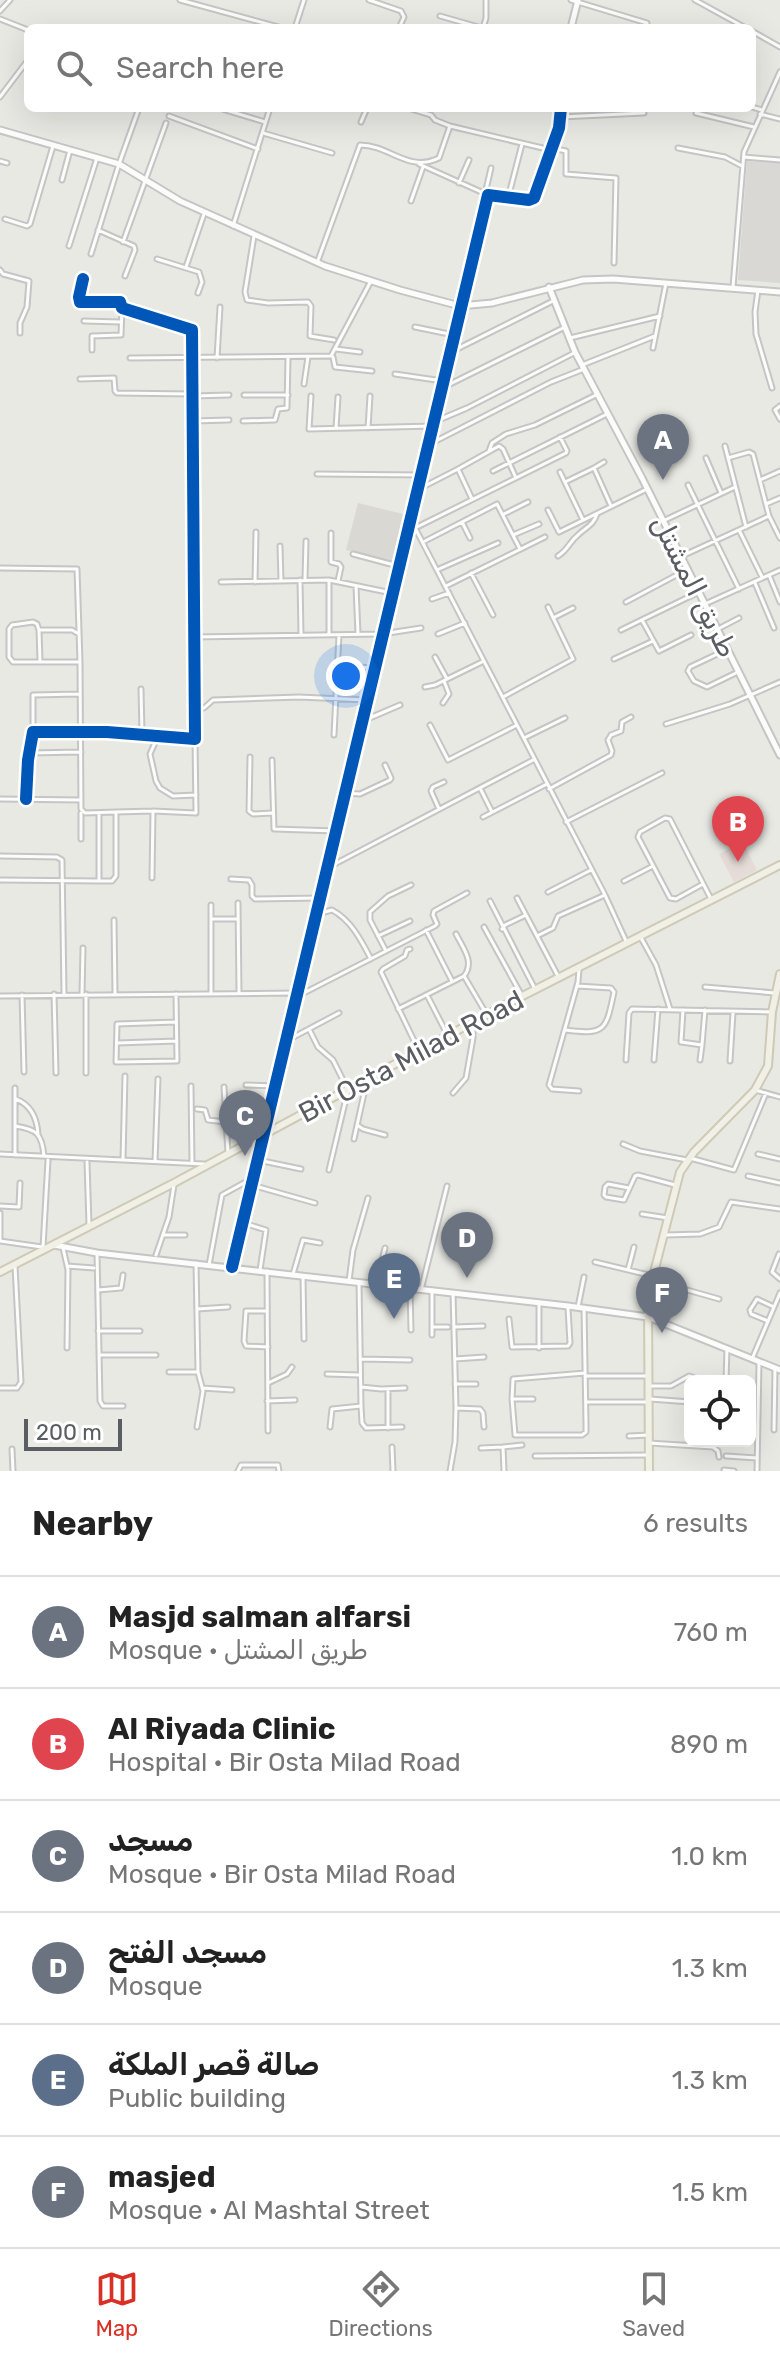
<!DOCTYPE html>
<meta charset="utf-8">
<style>
body{margin:0;font-family:Rubik,"Noto Sans Arabic",sans-serif;background:#f2f2f2;color:#222}
.controls{position:absolute;right:24px;bottom:24px;display:grid;overflow:hidden;border-radius:12px;box-shadow:0 8px 32px #0002}
.controls button{width:72px;height:72px;display:grid;place-items:center;padding:0;border:0;border-bottom:2px solid #e0e0e0;background:#fff;color:#222;font:40px sans-serif}
.scale{position:absolute;left:24px;bottom:20px;width:98px;box-sizing:border-box;padding-left:8px;border:4px solid #5a5d61;border-top:0;font-size:22px;line-height:28px;white-space:nowrap;color:#5a5d61;-webkit-text-stroke:6px #fff;paint-order:stroke}
.you{position:absolute;left:346px;top:676px;width:28px;height:28px;margin:-20px;border:6px solid #fff;border-radius:50%;background:#1a73e8;box-shadow:0 0 0 12px #1a73e833}
.badge{display:grid;place-items:center;width:52px;height:52px;border-radius:50%;background:#d93025;color:#fff;font-size:26px;font-weight:700}
.pin{position:absolute;translate:-50% -66px;filter:drop-shadow(0 2px 4px #0008)}
.pin::after{content:'';position:absolute;top:42px;width:28px;height:24px;background:inherit;clip-path:polygon(0 0,100% 0,50% 100%)}
.list{margin:0;padding:0;list-style:none}
h2{display:flex;justify-content:space-between;align-items:center;height:104px;margin:0;padding:0 32px;font-size:34px}
h2 small{font-size:26px;font-weight:400;color:#767676}
.list li{display:grid;grid-template-columns:52px 1fr auto;gap:24px;align-items:center;box-sizing:border-box;height:112px;padding:0 32px;border-top:2px solid #e0e0e0}
.list b{display:block;font-size:30px;white-space:nowrap}
.list p{margin:0;font-size:26px;white-space:nowrap;color:#767676}
.list em{font-size:26px;font-style:normal;color:#767676}
.icon{flex:none;width:44px;height:44px;fill:none;stroke:currentColor;stroke-width:2;stroke-linecap:round;stroke-linejoin:round}
.map{position:relative;flex:none;width:780px;height:1471px;overflow:hidden}
.search{position:absolute;background:#fff;box-shadow:0 8px 32px #0002;left:24px;right:24px;top:24px;height:88px;display:flex;align-items:center;gap:20px;box-sizing:border-box;padding:0 28px;border-radius:12px;color:#767676;font-size:30px}
.sheet{height:776px;background:#fff}
nav{display:flex;justify-content:space-around;align-items:center;box-sizing:border-box;height:112px;border-top:2px solid #e0e0e0;background:#fff;font-size:22px;color:#767676}
nav a{display:grid;justify-items:center;gap:4px}
nav .on{color:#d93025}
.map>svg:first-child{display:block}
.industrial{fill:#d9d8d4}
.education{fill:#d9d8d3}
.medical{fill:#e5dbd7}
.lines{fill:none;stroke-linecap:round;stroke-linejoin:round}
.street-casing{stroke:#c5c5c5;stroke-width:7}
.secondary-casing{stroke:#c4c5c5;stroke-width:9}
.primary-casing{stroke:#cecab5;stroke-width:10}
.street{stroke:#fcfcfb;stroke-width:3}
.secondary{stroke:#fcfcfb;stroke-width:5}
.primary{stroke:#f1f0e7;stroke-width:6}
.cycleway-casing{stroke:#fff;stroke-width:17}
.cycleway{stroke:#0057b8;stroke-width:12}
.labels{text-anchor:middle;stroke-width:6;stroke-linejoin:round;paint-order:stroke}
.street-label{font-size:28px;fill:#5a5d61;stroke:#fff}
</style>
<div class="map">
<svg width="780" height="1471" viewBox="0 0 780 1471">
<rect width="100%" height="100%" fill="#e9e9e4"/>
<path class="industrial" d="M747,161L780,163V283L738,280Z"/>
<path class="education" d="M358,503L407,515L395,562L346,550Z"/>
<path class="medical" d="M743,842L757,870L734,882L719,854Z"/>
<g class="lines">
<g class="street-casing">
<path id="street" d="M180,0L282,28
M369,0L401,11L404,17L399,28
M571,0L647,23
M695,0L746,28
M0,11L10,0
M440,16L482,28
M0,19L28,30
M295,28L304,0
M483,28L486,18V0
M752,31L780,47
M0,97L28,60
M752,107L762,110
M219,108L265,122
M408,108L431,115L435,120L450,126
M696,113L754,127
M760,114L780,119
M169,116L258,149
M561,117L644,113
M361,122L367,108
M263,133L332,153
M552,148L566,151V174L616,178L614,263
M678,148L725,157L742,166
M744,157L780,160
M0,161L7,163
M419,164L488,195
M62,180L70,150
M459,183L469,160
M485,194L491,168
M508,198L522,144
M411,201L423,167
M5,219L27,226L30,224L53,146
M233,226L270,108
M98,230L134,246L135,250L125,276
M254,236L245,292L247,300L268,303L308,302L311,306L310,336L334,340
M123,242L166,123
M69,246L97,158
M91,254L119,164L139,108
M157,259L199,272L202,282L198,293
M317,263L360,145C390,145 408,173 439,158L450,126L551,150
M186,267L204,214
M0,270L3,274L29,281L27,307L20,323V333
M733,287L744,152L780,72
M758,290L755,312L756,334L772,388
M84,321L120,322
M415,327L454,335
M570,338L660,316
M653,348L666,283
M336,349L360,352
M92,350V336L121,335L122,308
M453,351L553,301
M333,357L335,367L372,371
M130,358L331,356L371,281
M217,358L220,307
M582,365L655,336
M395,374L443,381
M80,379L114,378L115,391L117,393L191,394
M304,384L308,357
M442,388L563,328
M244,395H288
M192,396L229,395
M311,396L309,429L434,426
M780,406L775,410L780,419
M193,421L229,420
M243,421L275,420L278,409L287,408L288,357
M434,422L467,408L574,353
M336,428L338,397
M368,428L370,396
M430,444L551,382L584,369
M725,446L746,527
M489,451L492,443L506,434L535,425L598,394
M706,458L721,493
M728,458L749,452L753,454L769,516L780,538
M604,462L594,468L611,506
M458,469L499,446L503,449L516,478
M493,471L607,414
M560,472L583,520
M317,474L423,475
M760,480L780,471
M565,482L594,468
M688,485L739,589
M421,488L458,469L472,499
M766,504L780,498
M548,510L559,532L647,489
M504,514L528,502
M663,521L735,487
M412,522L605,895L627,943
M462,522L470,538
M417,527L566,453L567,451L560,437
M739,530L762,577
M331,533V562L339,564L341,567L338,581
M513,535L539,524
M425,541L497,504L520,549
M280,546L281,581
M353,554L398,566
M558,556C569,549 569,542 578,535C586,527 593,526 597,514
M682,556L769,516
M0,568L77,569L80,662
M439,569L498,543
M471,573L493,615
M769,575L780,602
M305,579L306,541
M300,580L301,635
M221,582L329,580L392,593
M255,582L256,532
M755,583L774,628
M356,586L358,634
M446,586L545,537
M432,599L449,593
M626,602L688,569
M705,604L780,570
M553,618L573,608
M642,620L659,651L691,635
M718,629L739,618
M39,630L40,661
M621,630L699,592
M329,634V580
M438,634L465,623
M194,637L382,634L421,628
M728,649L690,667L688,671L694,681L707,687L738,672
M435,657L447,679
M614,659L653,641
M338,666L374,668
M425,687L435,685L484,661
M141,689L142,733
M503,697L573,659L548,607
M443,703L449,694L444,681
M195,708H204L213,700L299,697L366,700
M365,720L400,705
M666,724L730,704L780,682
M430,725L448,760L517,725
M33,732V695L79,694
M334,735L339,635
M158,736L150,754L156,781L160,788L173,796L196,795
M524,738L565,718
M29,753L81,752
M250,757L249,811L253,814L272,813
M272,760L274,829L336,831
M480,788L492,812
M549,789L611,755L612,751L608,740L611,735L621,731L622,722L631,717
M345,793L360,794L390,780L391,778L385,765
M0,799L81,800
M26,799L28,760L33,732H107L195,739L192,330L122,308L120,302H80L79,297L83,279
M439,809L431,791L433,787L444,782
M153,811L196,813L195,739
M116,812L153,811L152,878
M81,813V839
M99,813V881
M483,817L547,784
M566,822L662,773
M0,856L57,857L62,860L64,994
M331,866L533,760
M231,879L249,880L252,885V896L255,899L320,898
M0,880L99,881H112L116,876V812L85,813L81,809L80,662H13L9,657V629L12,625L33,622L37,624L39,630H72L79,634
M624,881L653,866
M703,884L676,899L670,898L638,837L640,832L665,818L670,819L711,899
M548,892L591,870
M517,898L559,978
M490,901L535,989
M238,903L239,993
M211,905V993
M317,914L332,910C351,920 361,940 371,959
M211,919H238
M114,920L115,994
M484,927L522,996
M502,929L505,925L526,915
M426,930L452,981
M456,934C463,948 475,962 464,976
M378,936L410,921
M537,936L553,928L558,916L605,895
M640,936L656,965L670,1009
M410,949L407,950L405,956L383,969L381,972L418,1049
M386,951L370,920V912L388,896L411,885
M705,987L775,993
M54,994L56,1073
M82,994L83,948
M86,994V1073
M176,994L177,1061L116,1062L117,1024L176,1022
M22,995L24,1072
M0,996L297,993
M298,996L435,926L437,924L433,915L434,911L467,893
M428,997L448,1036
M398,1009L464,976L487,1015
M683,1010L681,1042L702,1045L700,1060
M309,1029L318,1047L333,1060L348,1090L329,1170
M565,1030C605,1035 606,1031 614,992L611,988L577,986
M290,1039L339,1013
M117,1043L177,1041
M702,1045L705,1010
M626,1060L629,1013L632,1009L772,1012
M654,1060L658,1009
M730,1061L733,1013
M246,1085L276,1086
M191,1086L192,1163
M224,1087L228,1153
M755,1090L780,1097
M579,1091L552,1089L549,1085L578,982L579,969
M453,1093L466,1078L473,1038V1028L470,1025
M16,1099C31,1105 37,1118 38,1134
M197,1109L205,1110L208,1120L226,1122
M357,1125L363,1129L385,1135
M15,1126C37,1129 42,1134 44,1156
M354,1139L367,1080
M623,1144L640,1151L687,1160
M0,1154L204,1164
M758,1154L780,1159
M15,1155V1088
M690,1158L734,1170L766,1093
M123,1159L125,1076
M258,1160L301,1169
M155,1161L158,1079
M87,1162L89,1225
M748,1176L780,1183
M252,1185L315,1203
M629,1188L608,1184L605,1187L604,1195L606,1197L624,1200L635,1176L638,1175L675,1185
M0,1206L19,1207L20,1183
M0,1213V1241
M642,1214L668,1218
M250,1225L266,1230L260,1270
M163,1235H185
M666,1235L700,1234L719,1227L731,1202L780,1209
M0,1241L42,1247
M43,1247L48,1160
M63,1248L68,1270L67,1348
M97,1253L100,1401L103,1406H123
M779,1254L772,1272L780,1279
M156,1255L169,1217L174,1185
M595,1262L653,1276
M196,1263L198,1372L203,1391L197,1427
M209,1265L222,1195L251,1179
M67,1266L94,1268
M232,1267L265,1134
M628,1270L634,1247
M267,1271L268,1431
M293,1274L303,1240L320,1243
M303,1276L304,1339
M652,1280L719,1299
M349,1281L353,1250L368,1198
M376,1284L385,1248
M410,1288L411,1330
M98,1290L121,1288L123,1275
M421,1290L447,1186
M432,1291V1335
M578,1307L584,1277
M584,1308L586,1423V1432L582,1435H515L512,1399L513,1379L585,1373
M197,1309L228,1307
M267,1311H246L244,1341L246,1346L268,1347
M509,1319L512,1347L568,1346L570,1343L568,1308
M768,1321L751,1314L750,1310L757,1299L774,1307
M432,1327H448
M454,1327L483,1326
M98,1331H140
M539,1348V1303
M100,1355H156
M360,1359L410,1360
M455,1359L484,1357
M752,1359L780,1293
M169,1372H198
M327,1374L359,1375
M585,1376H648
M726,1381L727,1348
M268,1383L287,1374L292,1367
M455,1384H476
M649,1386H671L689,1376L701,1380
M361,1387L381,1389L405,1388
M0,1388H17L21,1382L15,1266
M202,1388L232,1390
M388,1389V1428
M512,1399H533
M650,1399L690,1402
M267,1401L295,1400
M586,1402H646
M361,1406L362,1423L366,1428L402,1427
M456,1408L480,1409L483,1413L484,1427
M330,1427L332,1409L361,1406L359,1282
M774,1430L775,1368
M629,1436L649,1435
M649,1443L713,1447L718,1451L719,1457
M392,1447L393,1471
M481,1448L503,1447
M12,1449L13,1471
M535,1456L648,1455
M726,1456L757,1458
M724,1470L734,1471
M238,1471L241,1465H278L279,1471
M450,1471L455,1442L456,1408L453,1293
M504,1471L503,1447L522,1445
M757,1471L759,1362"/>
</g>
<g class="secondary-casing">
<path id="secondary" d="M571,28L578,0
M0,130L119,164L180,201L325,266L400,290L460,306L492,303L583,280L613,279L780,292
M549,287L575,352L642,478L780,755
M265,1133L488,195L529,200L534,198L559,128L561,108
M54,1245L97,1253L568,1306L648,1317L780,1370"/>
</g>
<g class="primary-casing">
<path id="primary" d="M0,1272L174,1183L503,1006L780,865
M649,1471L648,1302L652,1280L680,1172L694,1152L755,1090L768,1066L772,1012L780,974"/>
</g>
<use href="#street" class="street"/>
<use href="#secondary" class="secondary"/>
<use href="#primary" class="primary"/>
<g class="cycleway-casing">
<path id="cycleway" d="M26,799L28,760L33,732H107L195,739L192,330L122,308L120,302H80L79,297L83,279
M232,1267L488,195L529,200L534,198L559,128L561,108"/>
</g>
<use href="#cycleway" class="cycleway"/>
</g>
<g class="labels">
<g class="street-label">
<text transform="translate(695 586) rotate(63)" y="10">طريق المشتل</text>
<text transform="translate(411 1056) rotate(-28)" y="10">Bir Osta Milad Road</text>
</g>
</g>
</svg>
<div class="controls">
<button><svg class="icon" aria-label="locate" viewBox="0 0 24 24"><circle cx="12" cy="12" r="6"/><path d="M12 2v4M12 18v4M2 12h4M18 12h4"/></svg></button>
</div>
<div class="scale">200 m</div>
<div class="you"></div>
<div class="pin badge" style="left:663px;top:480px;background:#6b7280">A</div>
<div class="pin badge" style="left:738px;top:862px;background:#e0444e">B</div>
<div class="pin badge" style="left:245px;top:1156px;background:#6b7280">C</div>
<div class="pin badge" style="left:467px;top:1278px;background:#6b7280">D</div>
<div class="pin badge" style="left:394px;top:1319px;background:#5c6f8a">E</div>
<div class="pin badge" style="left:662px;top:1333px;background:#6b7280">F</div>
<div class="search"><svg class="icon" aria-label="search" viewBox="0 0 24 24"><circle cx="10" cy="10" r="6"/><path d="M15 15l6 6"/></svg>Search here</div>
</div>
<section class="sheet">
<h2>Nearby<small>6 results</small></h2>
<ul class="list">
<li><span class="badge" style="background:#6b7280">A</span><div><b>Masjd salman alfarsi</b><p>Mosque · طريق المشتل</p></div><em>760 m</em></li>
<li><span class="badge" style="background:#e0444e">B</span><div><b>Al Riyada Clinic</b><p>Hospital · Bir Osta Milad Road</p></div><em>890 m</em></li>
<li><span class="badge" style="background:#6b7280">C</span><div><b>مسجد</b><p>Mosque · Bir Osta Milad Road</p></div><em>1.0 km</em></li>
<li><span class="badge" style="background:#6b7280">D</span><div><b>مسجد الفتح</b><p>Mosque</p></div><em>1.3 km</em></li>
<li><span class="badge" style="background:#5c6f8a">E</span><div><b>صالة قصر الملكة</b><p>Public building</p></div><em>1.3 km</em></li>
<li><span class="badge" style="background:#6b7280">F</span><div><b>masjed</b><p>Mosque · Al Mashtal Street</p></div><em>1.5 km</em></li>
</ul>
</section>
<nav>
<a class="on"><svg class="icon" aria-label="map" viewBox="0 0 24 24"><path d="M3 6l6-2 6 2 6-2v14l-6 2-6-2-6 2zM9 4v14M15 6v14"/></svg>Map</a>
<a><svg class="icon" aria-label="directions" viewBox="0 0 24 24"><path d="M12 3l9 9-9 9-9-9zM9 14v-3h6M13 9l2 2-2 2"/></svg>Directions</a>
<a><svg class="icon" aria-label="saved" viewBox="0 0 24 24"><path d="M7 4h10v16l-5-4-5 4z"/></svg>Saved</a>
</nav>
